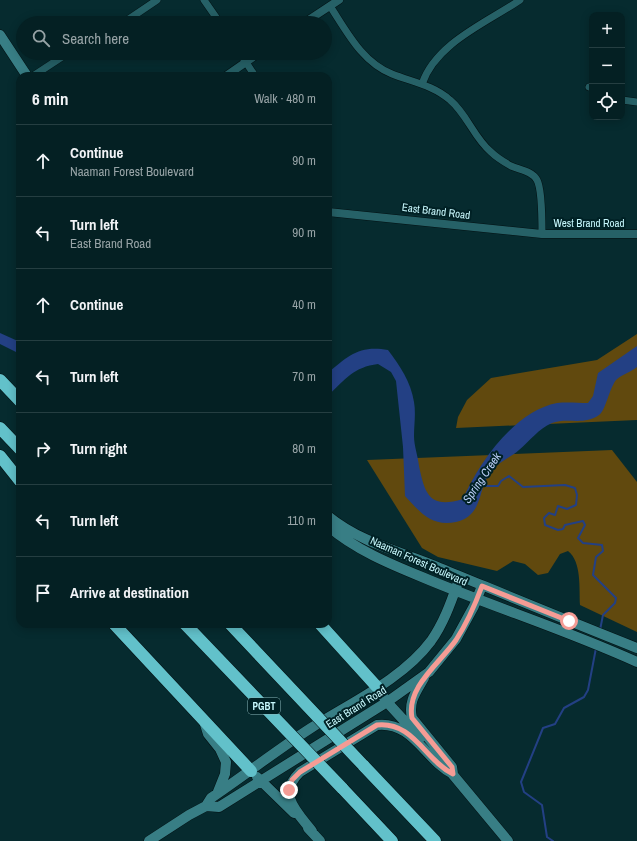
<!DOCTYPE html>
<meta charset="utf-8">
<style>
body{margin:0;font-family:"Archivo Narrow",sans-serif;background:#122d30;color:#f1f3f6}
.controls{position:absolute;right:12px;top:12px;display:grid;overflow:hidden;border-radius:8px;box-shadow:0 2px 10px #0003}
.controls button{width:36px;height:36px;display:grid;place-items:center;padding:0;border:0;border-bottom:1px solid #253e41;background:#042023;color:#f1f3f6;font:20px sans-serif}
.stop{position:absolute;width:12px;height:12px;margin:-9px;border:3px solid #f59c95;border-radius:50%;background:#fff}
.stop.end{background:#f59c95;border-color:#fff;box-shadow:0 1px 4px #0008}
.list{margin:0;padding:0;list-style:none}
h2{display:flex;justify-content:space-between;align-items:center;height:52px;margin:0;padding:0 16px;font-size:17px}
h2 small{font-size:13px;font-weight:400;color:#97a3a6}
.list li{display:grid;grid-template-columns:26px 1fr auto;gap:12px;align-items:center;box-sizing:border-box;height:72px;padding:0 16px;border-top:1px solid #253e41}
.list b{display:block;font-size:15px;white-space:nowrap}
.list p{margin:0;font-size:13px;white-space:nowrap;color:#97a3a6}
.list em{font-size:13px;font-style:normal;color:#97a3a6}
.icon{flex:none;width:22px;height:22px;fill:none;stroke:currentColor;stroke-width:2;stroke-linecap:round;stroke-linejoin:round}
.map{position:relative;flex:none;width:637px;height:841px;overflow:hidden}
.search{position:absolute;background:#042023;box-shadow:0 2px 10px #0003;left:16px;top:16px;width:316px;height:44px;display:flex;align-items:center;gap:10px;box-sizing:border-box;padding:0 14px;border-radius:22px;color:#97a3a6;font-size:15px}
.panel{position:absolute;background:#042023;box-shadow:0 2px 10px #0003;left:16px;top:72px;width:316px;height:556px;border-radius:12px}
.map>svg:first-child{display:block}
.green{fill:#61490e}
.water{fill:#234084}
.lines{fill:none;stroke-linecap:round;stroke-linejoin:round}
.stream{stroke:#234084;stroke-width:2}
.minor-casing{stroke:#041113;stroke-width:8}
.tertiary-casing{stroke:#041113;stroke-width:9}
.secondary-casing{stroke:#041113;stroke-width:11}
.motorway-casing{stroke:#041113;stroke-width:13}
.minor{stroke:#266167;stroke-width:7}
.tertiary{stroke:#266167;stroke-width:8}
.secondary{stroke:#387e85;stroke-width:10}
.motorway{stroke:#62c1ca;stroke-width:12}
.motorway-bridge-casing{stroke:#041113;stroke-width:13;stroke-linecap:butt}
.motorway-bridge{stroke:#62c1ca;stroke-width:12}
.route{stroke:#f59c95;stroke-width:5}
.labels{text-anchor:middle;stroke-width:4;stroke-linejoin:round;paint-order:stroke}
.shield{fill:#002125;stroke:#8bb8bc;stroke-width:1}
.shield-label{font-size:10px;font-weight:bold;fill:#c7f8fd}
.street-label{font-size:11px;fill:#c7f8fd;stroke:#002125}
.water-label{font-size:12px;font-style:italic;fill:#b9cdf5;stroke:#002125}
</style>
<div class="map">
<svg width="637" height="841" viewBox="0 0 637 841">
<rect width="100%" height="100%" fill="#062b2f"/>
<path class="green" d="M637,334V420L456,428L458,417L467,400L491,378L597,360Z
M612,450L637,482V632L580,605C579,589 582,562 568,551L560,554L548,573L538,575L525,564L513,561L497,571L438,557L422,548L367,460Z"/>
<path class="water" d="M0,333L20,342V354L0,344Z
M637,346V367C631,372 621,375 616,380C609,389 606,410 599,415C584,426 567,417 552,423C538,429 530,441 519,450C511,457 501,461 494,468C476,485 486,515 456,522C431,527 420,512 405,496L403,447L396,381L391,372L378,364C354,367 345,379 328,396V373C348,356 359,345 388,350C400,366 411,382 414,402C416,413 414,425 414,436C414,446 418,456 419,466C425,495 430,509 463,499C479,462 515,411 557,403C567,402 578,403 588,403L593,396L598,373Z"/>
<g class="lines">
<path class="stream" d="M481,486H498L501,481L509,476L523,487L565,485L575,488L577,495L576,505L567,509L558,506L555,515L549,513L544,518L545,525L558,530L563,529L565,525L583,521L585,525L578,538L583,543L602,545L603,551L596,557L593,575L616,598L615,603L603,615L600,630
M553,841L547,837L542,805L524,792L521,782L543,728L555,724L564,708L584,697L588,690L596,648"/>
<g class="minor-casing">
<path id="minor" d="M204,0L220,23
M330,6C347,32 362,62 392,74C412,82 433,85 450,100C467,114 474,138 491,152C497,158 504,162 511,166C520,170 532,171 537,180C542,189 542,223 542,234
M123,23L157,0
M240,53L255,76
M33,76L68,53
M422,84C436,43 486,23 520,0
M589,87L592,88
M622,100L637,102"/>
</g>
<g class="tertiary-casing">
<path id="tertiary" d="M304,23L339,0
M226,76L259,53
M328,212L542,234H637"/>
</g>
<g class="secondary-casing">
<path id="secondary" d="M0,35L27,76
M328,516C361,543 402,552 440,568C506,595 571,622 637,648
M328,526C354,549 390,564 422,577C493,607 567,630 637,662
M424,678C416,692 408,702 412,718L452,767L453,774
M377,687L387,702L420,738
M204,721L208,734L220,749L226,762L225,774L217,794
M449,770L508,841
M257,777L294,813
M206,806L211,798C245,775 277,750 311,728C350,703 403,679 431,641C445,621 452,599 460,577
M308,828L320,841
M312,831C296,811 277,794 300,772L377,725C413,721 425,760 453,774
M149,841L189,815L206,806L219,807L387,702L429,672L456,639L474,606L482,586"/>
</g>
<g class="motorway-casing">
<path id="motorway" d="M0,380L20,401
M0,428L20,449
M0,456L20,481
M114,624L251,771
M320,624L377,687
M363,765L435,841
M342,788L392,841"/>
</g>
<use href="#minor" class="minor"/>
<use href="#tertiary" class="tertiary"/>
<use href="#secondary" class="secondary"/>
<use href="#motorway" class="motorway"/>
<g class="motorway-bridge-casing">
<path id="motorway-bridge" d="M185,624L342,788
M230,624L363,765"/>
</g>
<use href="#motorway-bridge" class="motorway-bridge"/>
</g>
<g class="lines">
<path class="route" d="M289,790L292,780L300,772L377,725C413,721 425,760 453,774L452,767L412,718C406,687 440,663 456,640C467,623 475,605 482,586L569,621"/>
</g>
<g class="labels">
<rect class="shield" x="248" y="698" width="32" height="16" rx="3"/>
<g class="shield-label">
<text x="264" y="710">PGBT</text>
</g>
<g class="street-label">
<text transform="translate(436 211) rotate(7)" y="4">East Brand Road</text>
<text x="589" y="227">West Brand Road</text>
<text transform="translate(419 561) rotate(24)" y="4">Naaman Forest Boulevard</text>
<text transform="translate(356 707) rotate(-32)" y="4">East Brand Road</text>
</g>
<g class="water-label">
<text transform="translate(482 478) rotate(-56)" y="4">Spring Creek</text>
</g>
</g>
</svg>
<div class="controls">
<button>+</button>
<button>−</button>
<button><svg class="icon" aria-label="locate" viewBox="0 0 24 24"><circle cx="12" cy="12" r="6"/><path d="M12 2v4M12 18v4M2 12h4M18 12h4"/></svg></button>
</div>
<div class="stop" style="left:569px;top:621px"></div>
<div class="stop end" style="left:289px;top:790px"></div>
<div class="search"><svg class="icon" aria-label="search" viewBox="0 0 24 24"><circle cx="10" cy="10" r="6"/><path d="M15 15l6 6"/></svg>Search here</div>
<section class="panel">
<h2>6 min<small>Walk · 480 m</small></h2>
<ul class="list">
<li><svg class="icon" aria-label="ahead" viewBox="0 0 24 24"><path d="M12 20V5M6 11l6-6 6 6"/></svg><div><b>Continue</b><p>Naaman Forest Boulevard</p></div><em>90 m</em></li>
<li><svg class="icon" aria-label="left" viewBox="0 0 24 24"><path d="M17 20v-9H6M10 6l-5 5 5 5"/></svg><div><b>Turn left</b><p>East Brand Road</p></div><em>90 m</em></li>
<li><svg class="icon" aria-label="ahead" viewBox="0 0 24 24"><path d="M12 20V5M6 11l6-6 6 6"/></svg><div><b>Continue</b></div><em>40 m</em></li>
<li><svg class="icon" aria-label="left" viewBox="0 0 24 24"><path d="M17 20v-9H6M10 6l-5 5 5 5"/></svg><div><b>Turn left</b></div><em>70 m</em></li>
<li><svg class="icon" aria-label="right" viewBox="0 0 24 24"><path d="M7 20v-9h11M14 6l5 5-5 5"/></svg><div><b>Turn right</b></div><em>80 m</em></li>
<li><svg class="icon" aria-label="left" viewBox="0 0 24 24"><path d="M17 20v-9H6M10 6l-5 5 5 5"/></svg><div><b>Turn left</b></div><em>110 m</em></li>
<li><svg class="icon" aria-label="arrive" viewBox="0 0 24 24"><path d="M6 21V4h12l-3 4 3 4H6"/></svg><div><b>Arrive at destination</b></div></li>
</ul>
</section>
</div>
